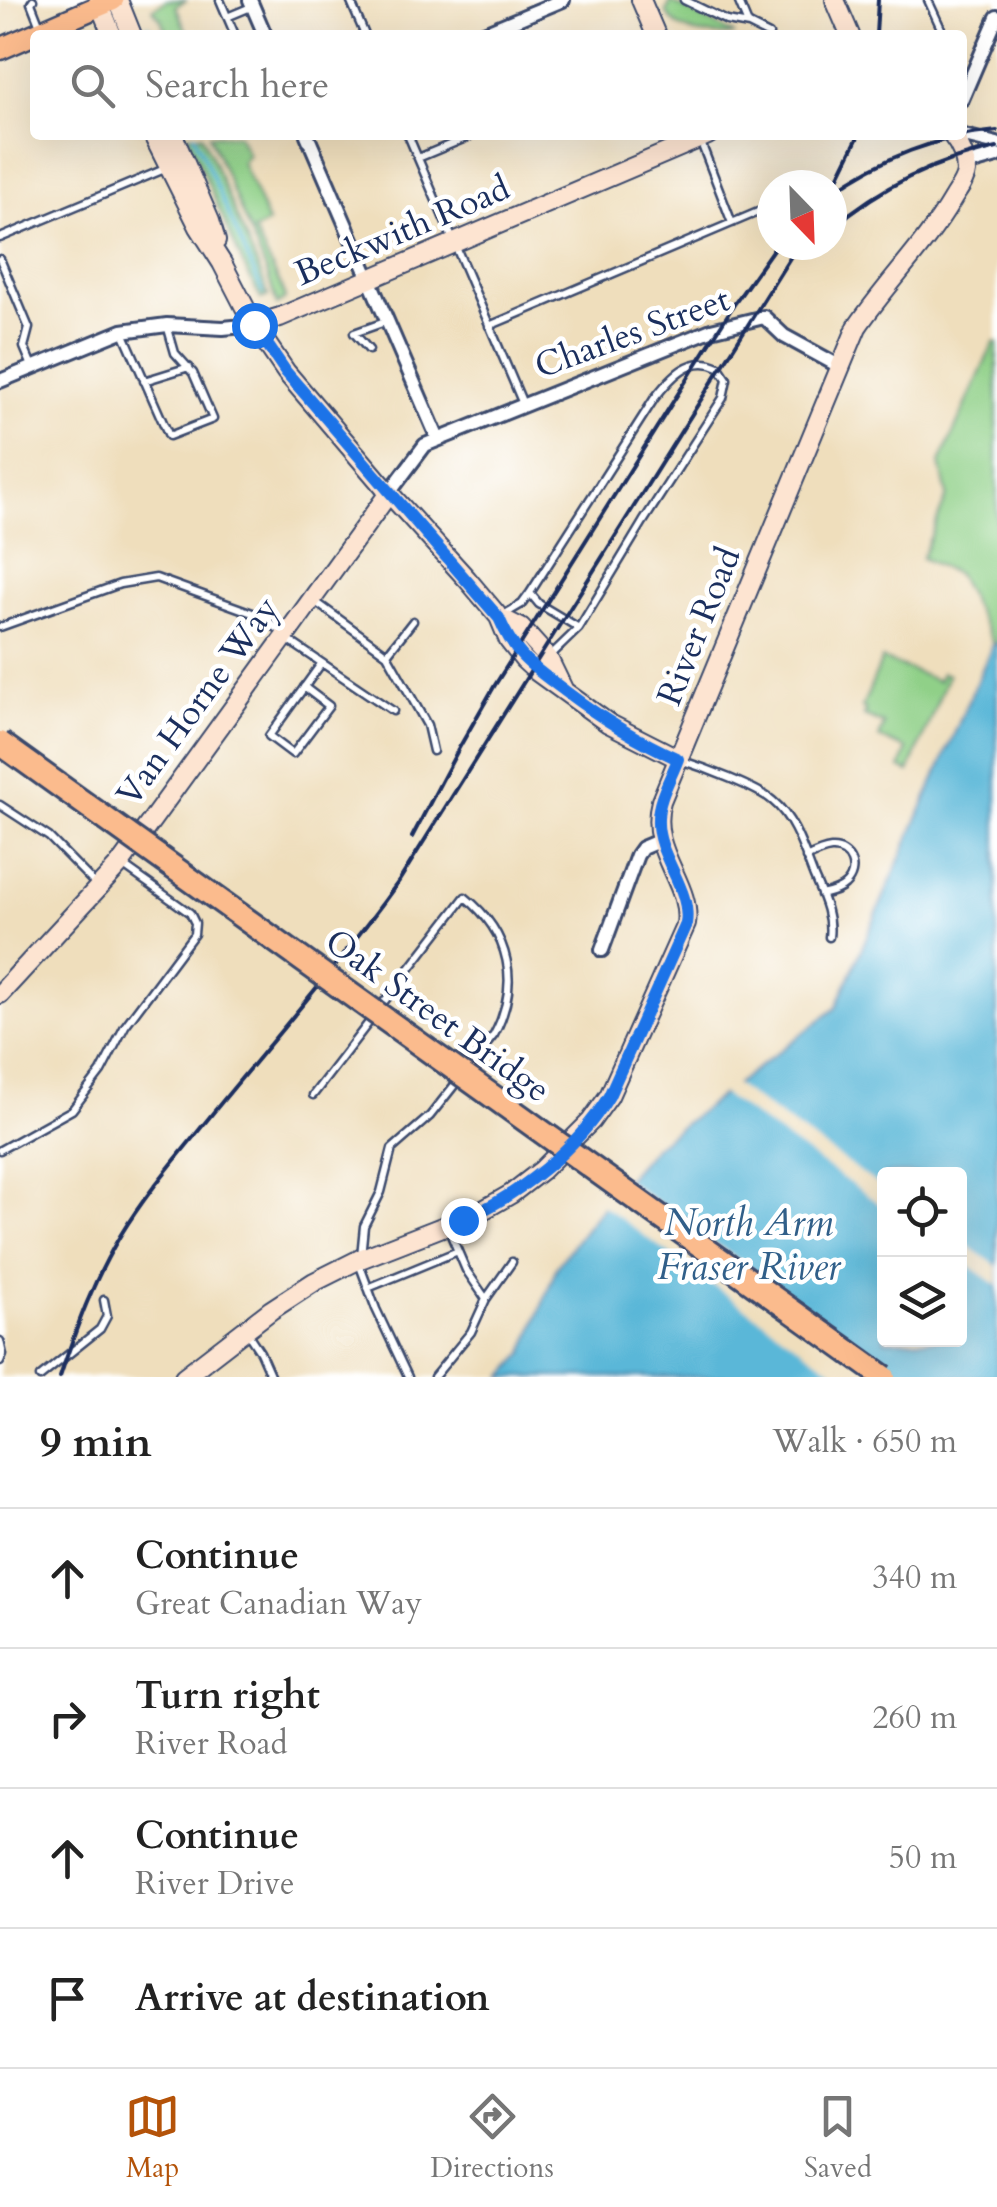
<!DOCTYPE html>
<meta charset="utf-8">
<style>
body{margin:0;font-family:Cardo,serif;background:#f6f6f6;color:#222}
.controls{position:absolute;right:30px;bottom:30px;display:grid;overflow:hidden;border-radius:10px;box-shadow:0 10px 40px #0002}
.controls button{width:90px;height:90px;display:grid;place-items:center;padding:0;border:0;border-bottom:2px solid #e0e0e0;background:#fff;color:#222;font:50px sans-serif}
.compass{position:absolute;left:757px;top:170px;width:90px;height:90px;border-radius:50%;background:#fff;box-shadow:0 10px 40px #0002;rotate:157deg}
.stop{position:absolute;width:30px;height:30px;margin:-22px;border:8px solid #1a73e8;border-radius:50%;background:#fff}
.stop.end{background:#1a73e8;border-color:#fff;box-shadow:0 2px 10px #0008}
.list{margin:0;padding:0;list-style:none}
h2{display:flex;justify-content:space-between;align-items:center;height:130px;margin:0;padding:0 40px;font-size:42px}
h2 small{font-size:32px;font-weight:400;color:#767676}
.list li{display:grid;grid-template-columns:65px 1fr auto;gap:30px;align-items:center;box-sizing:border-box;height:140px;padding:0 40px;border-top:2px solid #e0e0e0}
.list b{display:block;font-size:38px;white-space:nowrap}
.list p{margin:0;font-size:32px;white-space:nowrap;color:#767676}
.list em{font-size:32px;font-style:normal;color:#767676}
.icon{flex:none;width:55px;height:55px;fill:none;stroke:currentColor;stroke-width:2;stroke-linecap:round;stroke-linejoin:round}
.map{position:relative;flex:none;width:997px;height:1377px;overflow:hidden}
.search{position:absolute;background:#fff;box-shadow:0 10px 40px #0002;left:30px;right:30px;top:30px;height:110px;display:flex;align-items:center;gap:25px;box-sizing:border-box;padding:0 35px;border-radius:10px;color:#767676;font-size:38px}
.sheet{height:690px;background:#fff}
nav{display:flex;justify-content:space-around;align-items:center;box-sizing:border-box;height:140px;border-top:2px solid #e0e0e0;background:#fff;font-size:28px;color:#767676}
nav a{display:grid;justify-items:center;gap:5px}
nav .on{color:#b45309}
.map>svg:first-child{display:block}
.green{fill:#90d088;stroke:#568073;stroke-width:2.5}
.water{fill:#5ab7d8;stroke:#3a739b;stroke-width:2.5;fill-rule:evenodd}
.pier{fill:#efdebc}
.lines{fill:none;stroke-linecap:round;stroke-linejoin:round}
.stream{stroke:#5ab7d8;stroke-width:4}
.lane-casing{stroke:#3b496c;stroke-width:11}
.street-casing{stroke:#3b496c;stroke-width:18}
.secondary-casing{stroke:#3b496c;stroke-width:22}
.primary-casing{stroke:#3b496c;stroke-width:25}
.lane{stroke:#fff;stroke-width:6}
.street{stroke:#fff;stroke-width:12}
.secondary{stroke:#fde4d1;stroke-width:18}
.primary{stroke:#fbbb8d;stroke-width:20}
.rail{stroke:#1b2f5e;stroke-width:4}
.highway-bridge-casing{stroke:#3b496c;stroke-width:28;stroke-linecap:butt}
.highway-bridge{stroke:#fbbb8d;stroke-width:22}
.route{stroke:#1a73e8;stroke-width:12}
.labels{text-anchor:middle;stroke-width:9;stroke-linejoin:round;paint-order:stroke}
.street-label{font-size:35px;fill:#1b2f5e;stroke:#fff}
.water-label{font-size:38px;font-style:italic;fill:#315f89;stroke:#fff}
</style>
<div class="map">
<svg width="997" height="1377" viewBox="0 0 997 1377">
<rect width="100%" height="100%" fill="#fff"/>
<filter id="ink" filterUnits="userSpaceOnUse"><feTurbulence type="fractalNoise" baseFrequency=".01" numOctaves="2"/><feDisplacementMap in="SourceGraphic" scale="20" xChannelSelector="R" yChannelSelector="G"/><feConvolveMatrix kernelMatrix="1 2 1 2 8 2 1 2 1" color-interpolation-filters="sRGB"/></filter>
<filter id="wash" filterUnits="userSpaceOnUse"><feTurbulence type="fractalNoise" baseFrequency=".0048" numOctaves="4" result="noise"/><feDisplacementMap in="SourceGraphic" scale="40" xChannelSelector="R" yChannelSelector="G"/><feGaussianBlur stdDeviation="2.25" result="paint"/><feColorMatrix in="noise" values="0 0 0 0 0 0 0 0 0 0 0 0 0 0 0 0 0 1.4 0 .05"/><feComposite in="paint" operator="in"/></filter>
<g filter="url(#wash)">
<rect width="100%" height="100%" fill="#efdebc"/>
<path class="green" d="M167,0H187L176,6L188,35H167L161,19L153,9Z
M671,2L735,35C708,35 681,38 666,12Z
M187,135H202L261,275L268,296L261,299L242,262Z
M209,135H238L248,155L242,162L268,223L254,231L283,290L285,299L277,305L267,273Z
M994,342H997V645L993,643L957,574L922,558L947,496L940,463Z
M882,659L938,681L942,673L948,675L909,772L900,768L907,749L879,738L884,724L864,716L866,710L862,708Z"/>
<path class="water" d="M993,644L997,645V1377H503L524,1353L557,1266L598,1212L655,1146L836,1008ZM884,1174H960V1340H884Z"/>
<path class="pier" d="M731,1082L884,1189V1207L718,1091Z
M622,1177L744,1264L904,1377H843L724,1293L599,1203Z
M960,1240L997,1266V1285L960,1259Z"/>
<g class="lines">
<path class="stream" d="M148,26L152,35
M194,135L263,293"/>
</g>
</g>
<g filter="url(#ink)">
<g class="lines">
<g class="lane-casing">
<path id="lane" d="M33,0L31,3L40,26
M220,0L235,35
M350,0L365,35
M684,0L727,21L749,25L769,35
M738,0L748,24
M928,0L944,35
M227,17L251,7
M408,135L523,404
M700,140L732,223
M418,158L473,135
M0,238L167,168
M0,259L29,328L24,347L32,366
M489,326L772,206
M123,332L169,436L213,419L193,373L175,353L167,325
M369,350L354,333L385,322
M144,381L189,367
M530,593L539,604L579,628
M313,600L387,654L413,621
M505,614L522,604L530,593L654,399C670,378 691,353 719,367L727,379L723,398L643,522L579,628L548,658
M0,627L120,584L156,578L258,615L284,633
M285,638L393,711
M387,654L427,725L433,751
M304,687L329,706L293,754L269,736L321,664
M680,760C702,767 757,787 773,801C795,819 804,852 814,877C822,896 832,916 829,937
M0,805L49,837L98,887
M806,858C814,854 822,850 831,849C851,848 860,871 845,885C839,891 829,893 821,895
M380,1007L465,897C510,933 521,984 494,1035L430,1116L392,1149L381,1192L364,1226L360,1266L376,1309L408,1377
M313,1095L373,1017
M0,1150L72,1110L101,1072L125,1026L194,934L195,923L190,913L121,864
M448,1228L466,1270L486,1299
M368,1288L458,1251
M246,1331L260,1352L271,1377
M0,1341L3,1355L0,1362
M40,1377L100,1329L107,1316L104,1300
M434,1377L471,1332L486,1299L512,1262"/>
</g>
<g class="street-casing">
<path id="street" d="M250,0L265,35
M479,35L563,0
M962,99L997,17
M307,135L438,439
M960,135L997,144
M965,165L997,156
M0,381L122,331L167,325L223,328L254,325
M389,493L425,445L711,330L764,317L784,336L839,366
M602,950L637,855L642,848L661,840"/>
</g>
<g class="secondary-casing">
<path id="secondary" d="M98,0L112,35
M118,0L132,35
M641,0L656,35
M835,0L850,35
M153,135L199,227L222,263L254,325L286,372L389,493L467,579L499,617L509,641L524,660L536,671L608,723L679,759
M173,135L210,221L216,241
M254,325L280,317L708,135
M499,617L521,628L548,658L563,689
M0,994L120,864L389,493
M184,1377L271,1310L314,1282L360,1259L478,1213L511,1194L542,1170L591,1121L609,1096L686,924C692,883 647,851 661,801L857,327C887,283 925,246 952,200C957,191 965,182 966,172C966,159 960,145 952,135"/>
</g>
<g class="primary-casing">
<path id="primary" d="M0,49L113,0"/>
</g>
<use href="#lane" class="lane"/>
<use href="#street" class="street"/>
<use href="#secondary" class="secondary"/>
<use href="#primary" class="primary"/>
<path class="rail" d="M876,35L878,0
M832,190L859,135
M832,193C880,158 938,136 997,131
M832,228C880,187 935,160 997,148
M412,837L459,748L495,685L735,303L776,245
M60,1377C76,1328 93,1281 120,1236C146,1193 180,1154 212,1114C275,1037 341,962 399,881L798,245"/>
<g class="highway-bridge-casing">
<path id="highway-bridge" d="M0,743L884,1377"/>
</g>
<use href="#highway-bridge" class="highway-bridge"/>
</g>
</g>
<g class="lines" filter="url(#ink)">
<path class="route" d="M254,325L286,372L499,618C516,658 532,666 565,691C602,719 636,740 678,759C671,778 658,799 658,819C656,856 692,888 686,924L609,1096C576,1150 520,1194 463,1220"/>
</g>
<g class="labels">
<g class="street-label">
<text transform="translate(402 230) rotate(-23)" y="12">Beckwith Road</text>
<text transform="translate(632 332) rotate(-20)" y="12">Charles Street</text>
<text transform="translate(698 626) rotate(-68)" y="12">River Road</text>
<text transform="translate(197 701) rotate(-54)" y="12">Van Horne Way</text>
<text transform="translate(438 1015) rotate(36)" y="12">Oak Street Bridge</text>
</g>
<g class="water-label">
<text x="749" y="1235">North Arm<tspan x="749" dy="44">Fraser River</tspan></text>
</g>
</g>
</svg>
<div class="controls">
<button><svg class="icon" aria-label="locate" viewBox="0 0 24 24"><circle cx="12" cy="12" r="6"/><path d="M12 2v4M12 18v4M2 12h4M18 12h4"/></svg></button>
<button><svg class="icon" aria-label="layers" viewBox="0 0 24 24"><path d="M12 4l9 5-9 5-9-5zM3 14l9 5 9-5"/></svg></button>
</div>
<svg class="compass" viewBox="-18 -18 36 36"><path d="M0-13l5 13h-10z" fill="#e53935"/><path d="M0 13l5-13h-10z" fill="#767676"/></svg>
<div class="stop" style="left:254px;top:325px"></div>
<div class="stop end" style="left:463px;top:1220px"></div>
<div class="search"><svg class="icon" aria-label="search" viewBox="0 0 24 24"><circle cx="10" cy="10" r="6"/><path d="M15 15l6 6"/></svg>Search here</div>
</div>
<section class="sheet">
<h2>9 min<small>Walk · 650 m</small></h2>
<ul class="list">
<li><svg class="icon" aria-label="ahead" viewBox="0 0 24 24"><path d="M12 20V5M6 11l6-6 6 6"/></svg><div><b>Continue</b><p>Great Canadian Way</p></div><em>340 m</em></li>
<li><svg class="icon" aria-label="right" viewBox="0 0 24 24"><path d="M7 20v-9h11M14 6l5 5-5 5"/></svg><div><b>Turn right</b><p>River Road</p></div><em>260 m</em></li>
<li><svg class="icon" aria-label="ahead" viewBox="0 0 24 24"><path d="M12 20V5M6 11l6-6 6 6"/></svg><div><b>Continue</b><p>River Drive</p></div><em>50 m</em></li>
<li><svg class="icon" aria-label="arrive" viewBox="0 0 24 24"><path d="M6 21V4h12l-3 4 3 4H6"/></svg><div><b>Arrive at destination</b></div></li>
</ul>
</section>
<nav>
<a class="on"><svg class="icon" aria-label="map" viewBox="0 0 24 24"><path d="M3 6l6-2 6 2 6-2v14l-6 2-6-2-6 2zM9 4v14M15 6v14"/></svg>Map</a>
<a><svg class="icon" aria-label="directions" viewBox="0 0 24 24"><path d="M12 3l9 9-9 9-9-9zM9 14v-3h6M13 9l2 2-2 2"/></svg>Directions</a>
<a><svg class="icon" aria-label="saved" viewBox="0 0 24 24"><path d="M7 4h10v16l-5-4-5 4z"/></svg>Saved</a>
</nav>
